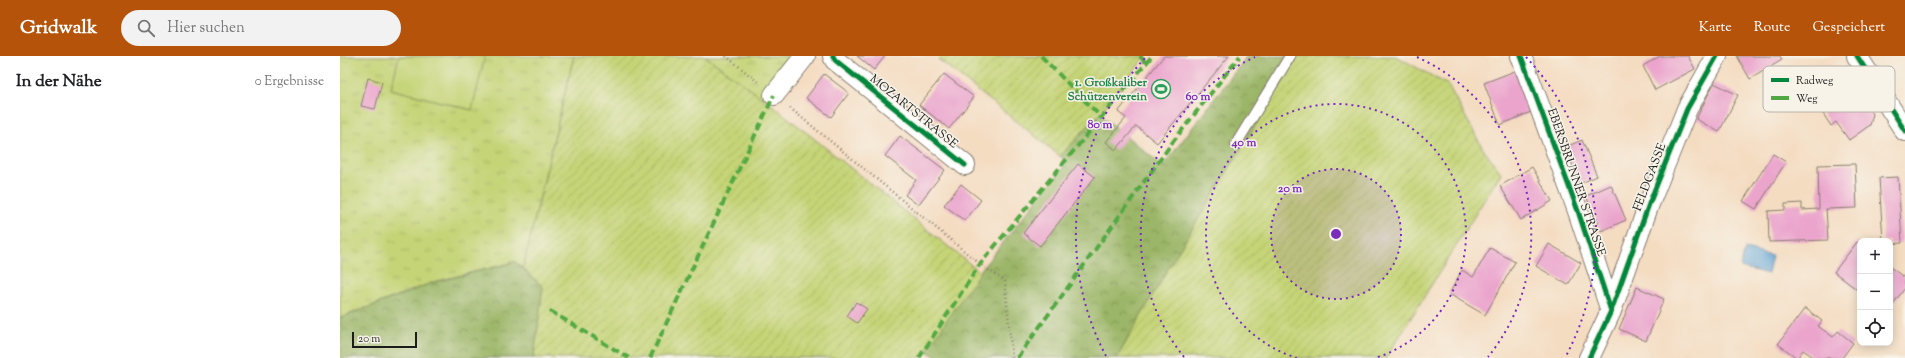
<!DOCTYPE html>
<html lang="de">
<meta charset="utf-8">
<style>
body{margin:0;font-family:"Sorts Mill Goudy",serif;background:#f2f2f2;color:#202124}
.controls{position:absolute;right:12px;bottom:12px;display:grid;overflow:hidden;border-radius:8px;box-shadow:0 2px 10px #0003}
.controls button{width:36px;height:36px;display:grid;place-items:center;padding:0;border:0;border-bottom:1px solid #e0e0e0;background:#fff;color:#202124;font:20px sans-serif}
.scale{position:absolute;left:12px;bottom:10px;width:65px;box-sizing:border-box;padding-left:4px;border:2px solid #1c1c1c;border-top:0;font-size:11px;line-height:14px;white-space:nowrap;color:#1c1c1c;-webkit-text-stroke:3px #f7f3e8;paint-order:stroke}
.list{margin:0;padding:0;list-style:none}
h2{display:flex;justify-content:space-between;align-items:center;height:52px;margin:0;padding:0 16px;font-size:17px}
h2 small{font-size:13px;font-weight:400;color:#757577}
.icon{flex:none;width:22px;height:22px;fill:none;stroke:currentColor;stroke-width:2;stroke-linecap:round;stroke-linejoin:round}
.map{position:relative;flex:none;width:1565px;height:302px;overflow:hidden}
header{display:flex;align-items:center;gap:24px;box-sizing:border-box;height:56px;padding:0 20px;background:#b45309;color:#fff}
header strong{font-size:19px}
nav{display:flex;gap:22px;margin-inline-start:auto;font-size:14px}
.search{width:280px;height:36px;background:#f2f2f2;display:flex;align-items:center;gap:10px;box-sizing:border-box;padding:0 14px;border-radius:22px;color:#757577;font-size:15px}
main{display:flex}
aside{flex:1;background:#fff}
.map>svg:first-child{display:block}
.grass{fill:url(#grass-tufts);stroke:#707849}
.forest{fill:url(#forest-crowns);stroke:#5c6942}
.park{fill:#c4d476;stroke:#707849}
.garden{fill:url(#garden-furrows);stroke:#707849}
.water{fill:#61a3d5;stroke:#3e6078}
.building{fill:#eba5cd}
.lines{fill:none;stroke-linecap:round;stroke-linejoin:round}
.lane-casing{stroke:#887c6e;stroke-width:12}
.street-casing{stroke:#887c6e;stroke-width:22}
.path{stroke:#887c6e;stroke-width:2.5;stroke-dasharray:1 3;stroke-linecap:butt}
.lane{stroke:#fff;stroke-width:10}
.street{stroke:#fff;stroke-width:20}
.quiet{stroke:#52a943;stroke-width:4;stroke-dasharray:8 4;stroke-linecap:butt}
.cycleway-casing{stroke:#f7f3e8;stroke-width:8}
.cycleway{stroke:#00873e;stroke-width:5}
.ring{fill:none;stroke:#7b2cbf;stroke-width:2;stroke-dasharray:2 4}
.labels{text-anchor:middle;stroke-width:3;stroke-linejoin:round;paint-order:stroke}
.leisure-label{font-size:12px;font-weight:bold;fill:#27864d;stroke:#f7f3e8;text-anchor:end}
.street-label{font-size:12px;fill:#1c1c1c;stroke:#f7f3e8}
.key{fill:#f7f3e8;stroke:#b5b2ab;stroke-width:1}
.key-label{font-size:11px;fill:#1c1c1c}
.centre{fill:#7b2cbf;stroke:#f7f3e8;stroke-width:2}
.ring-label{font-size:12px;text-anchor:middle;font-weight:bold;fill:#7b2cbf;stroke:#f7f3e8;stroke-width:3;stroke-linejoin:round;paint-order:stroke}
</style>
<header>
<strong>Gridwalk</strong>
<div class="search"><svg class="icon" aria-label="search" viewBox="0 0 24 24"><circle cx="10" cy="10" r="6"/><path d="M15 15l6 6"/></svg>Hier suchen</div>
<nav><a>Karte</a><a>Route</a><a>Gespeichert</a></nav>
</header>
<main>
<aside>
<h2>In der Nähe<small>0 Ergebnisse</small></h2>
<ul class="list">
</ul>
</aside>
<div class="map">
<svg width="1565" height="302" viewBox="0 0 1565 302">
<defs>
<pattern id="grass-tufts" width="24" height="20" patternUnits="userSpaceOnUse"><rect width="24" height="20" fill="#c4d476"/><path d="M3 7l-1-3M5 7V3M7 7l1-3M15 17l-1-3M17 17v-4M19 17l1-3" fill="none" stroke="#a8b566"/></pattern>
<pattern id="forest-crowns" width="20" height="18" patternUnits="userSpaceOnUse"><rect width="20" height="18" fill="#9bb667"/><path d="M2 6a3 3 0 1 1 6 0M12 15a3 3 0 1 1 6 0" fill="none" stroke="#7e9354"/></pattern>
<pattern id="garden-furrows" width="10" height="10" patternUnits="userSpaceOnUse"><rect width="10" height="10" fill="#c4d476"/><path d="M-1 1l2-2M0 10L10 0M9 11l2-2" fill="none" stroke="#a8b566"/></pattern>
</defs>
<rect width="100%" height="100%" fill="#f7f3e8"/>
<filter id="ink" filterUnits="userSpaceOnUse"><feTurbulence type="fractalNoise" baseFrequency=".025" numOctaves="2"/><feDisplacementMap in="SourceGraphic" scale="8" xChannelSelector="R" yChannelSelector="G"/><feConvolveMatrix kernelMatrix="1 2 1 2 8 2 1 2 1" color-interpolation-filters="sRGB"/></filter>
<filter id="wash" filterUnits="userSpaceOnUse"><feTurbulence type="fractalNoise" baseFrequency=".012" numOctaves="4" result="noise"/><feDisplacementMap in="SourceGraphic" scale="16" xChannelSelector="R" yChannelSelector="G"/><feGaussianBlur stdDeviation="0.9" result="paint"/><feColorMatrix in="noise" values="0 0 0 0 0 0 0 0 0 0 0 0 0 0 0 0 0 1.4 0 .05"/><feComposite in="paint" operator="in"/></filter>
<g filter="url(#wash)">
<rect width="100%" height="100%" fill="#f4dcc1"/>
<path class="grass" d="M0,0H234L183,212L175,206L94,226L0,262Z
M365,0H453L423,43Z"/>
<path class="forest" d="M907,0H958L829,211L777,302H598L585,294L640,215L727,107L720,100L759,58L823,110Z
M175,206L203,231L194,302H0V262L94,226Z"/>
<path class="park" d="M59,0H145L132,54L51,33Z"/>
<path class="garden" d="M234,0H365L436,52L640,216L581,302H194L203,231L183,212Z
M601,0H806L759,58L720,100L598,3Z
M958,0H1056L1108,29L1143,93L1161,117L1046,302H777L829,211Z"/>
<path class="water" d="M1405,193L1432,200L1428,218L1400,211Z"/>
<g id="blocks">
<path class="building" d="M517,0H545L534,14Z
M824,0H889L817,87L796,70L776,94L766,86L786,62L778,56Z
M1320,0H1348L1355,13L1315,34L1303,10Z
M1397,0H1440L1442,4L1410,23Z
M1175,15L1191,56L1160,69L1144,27Z
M1506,17L1533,58L1530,69L1509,84L1496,66L1491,70L1478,50L1483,46L1477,37Z
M484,18L509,37L491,61L466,42Z
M604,18L634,41L609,73L579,49Z
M28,22L42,26L35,53L21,50Z
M1374,27L1398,39L1379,76L1356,63Z
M560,80L605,114L578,149L565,139L576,124L545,100Z
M1242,84L1257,120L1239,128L1223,92Z
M1433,98L1446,106L1416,153L1403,145Z
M738,108L755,121L700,190L683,177Z
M1515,108L1517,152L1486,153L1488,184L1429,186L1428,155L1445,154V148L1462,147V154L1479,153L1478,109Z
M1192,111L1212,145L1181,164L1160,130Z
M1558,121L1562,187L1550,188V185H1543L1539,122Z
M621,128L641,144L625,165L604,149Z
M1271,129L1286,164L1261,175L1246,140Z
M1517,186L1520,188V236L1494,216Z
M1209,188L1241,207L1228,229L1196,210Z
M1150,192L1175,206L1145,259L1109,238L1122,214L1133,221Z
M1550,211L1565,222V232L1550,252Z
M1297,231L1324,243L1306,285L1279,273Z
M516,246L527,253L517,267L507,260Z
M1465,252L1482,265L1478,270L1493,281L1498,275L1513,287L1502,302H1475L1463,294L1457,302L1438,288Z"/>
</g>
</g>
<g filter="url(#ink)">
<use href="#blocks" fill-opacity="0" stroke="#887c6e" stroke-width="1"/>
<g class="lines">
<g class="lane-casing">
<path id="lane" d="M896,88L950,0"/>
</g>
<g class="street-casing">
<path id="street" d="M493,0L495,4L625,109
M1181,0L1238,155L1271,255L1249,302
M1517,0L1565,75
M434,39L465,0
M1271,255L1309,148L1347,53L1377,0"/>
</g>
<path class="path" d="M386,0L418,26
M450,52L640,208L665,225L672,302"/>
<use href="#lane" class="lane"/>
<use href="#street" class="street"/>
<path class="quiet" d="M701,0L761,61
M800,0L806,7
M210,255L289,302
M310,302L434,39
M579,302L640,208L812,0
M677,302L832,87L900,0"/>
<g class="cycleway-casing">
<path id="cycleway" d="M493,0L495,4L625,109
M1181,0L1238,155L1271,255L1249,302
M1517,0L1565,75
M1271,255L1309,148L1347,53L1377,0"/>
</g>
<use href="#cycleway" class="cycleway"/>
</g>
</g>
<circle cx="996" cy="178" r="65" fill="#7b2cbf" fill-opacity=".12"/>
<g class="ring">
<circle cx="996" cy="178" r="65"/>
<path d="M957 302A130 130 0 1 1 1035 302"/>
<path d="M844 301A195 195 0 0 1 915 1M1077 1A195 195 0 0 1 1148 301"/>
<path d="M766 300A260 260 0 0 1 806 1M1186 1A260 260 0 0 1 1226 300"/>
</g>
<defs>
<g id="stadium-ring" transform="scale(1)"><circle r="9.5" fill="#f7f3e8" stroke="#2e9e5b" stroke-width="1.5"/><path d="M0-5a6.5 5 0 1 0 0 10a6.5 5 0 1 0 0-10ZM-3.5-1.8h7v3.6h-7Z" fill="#2e9e5b"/></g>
</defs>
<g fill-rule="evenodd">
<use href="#stadium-ring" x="821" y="33"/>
</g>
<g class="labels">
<g class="leisure-label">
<text x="807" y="30">1. Großkaliber<tspan x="807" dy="14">Schützenverein</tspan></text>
</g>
<g class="street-label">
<text transform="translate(574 55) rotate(39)" y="4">MOZARTSTRASSE</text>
<text transform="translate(1309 121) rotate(-69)" y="4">FELDGASSE</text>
<text transform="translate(1237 126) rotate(71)" y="4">EBERSBRUNNER STRASSE</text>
</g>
</g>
<rect x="1423" y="10" width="132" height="46" rx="6" class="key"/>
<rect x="1431" y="22" width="18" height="4" fill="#00873e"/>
<rect x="1431" y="40" width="18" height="4" fill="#52a943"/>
<g class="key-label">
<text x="1456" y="28">Radweg</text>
<text x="1456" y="46">Weg</text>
</g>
<circle cx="996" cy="178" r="6" class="centre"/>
<g class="ring-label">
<text x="858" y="44">60 m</text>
<text x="760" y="72">80 m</text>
<text x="904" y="90">40 m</text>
<text x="950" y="136">20 m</text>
</g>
</svg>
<div class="controls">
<button>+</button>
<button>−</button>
<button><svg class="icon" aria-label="locate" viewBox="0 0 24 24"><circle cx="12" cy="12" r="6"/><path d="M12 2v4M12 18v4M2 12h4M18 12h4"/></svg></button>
</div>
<div class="scale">20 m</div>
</div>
</main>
